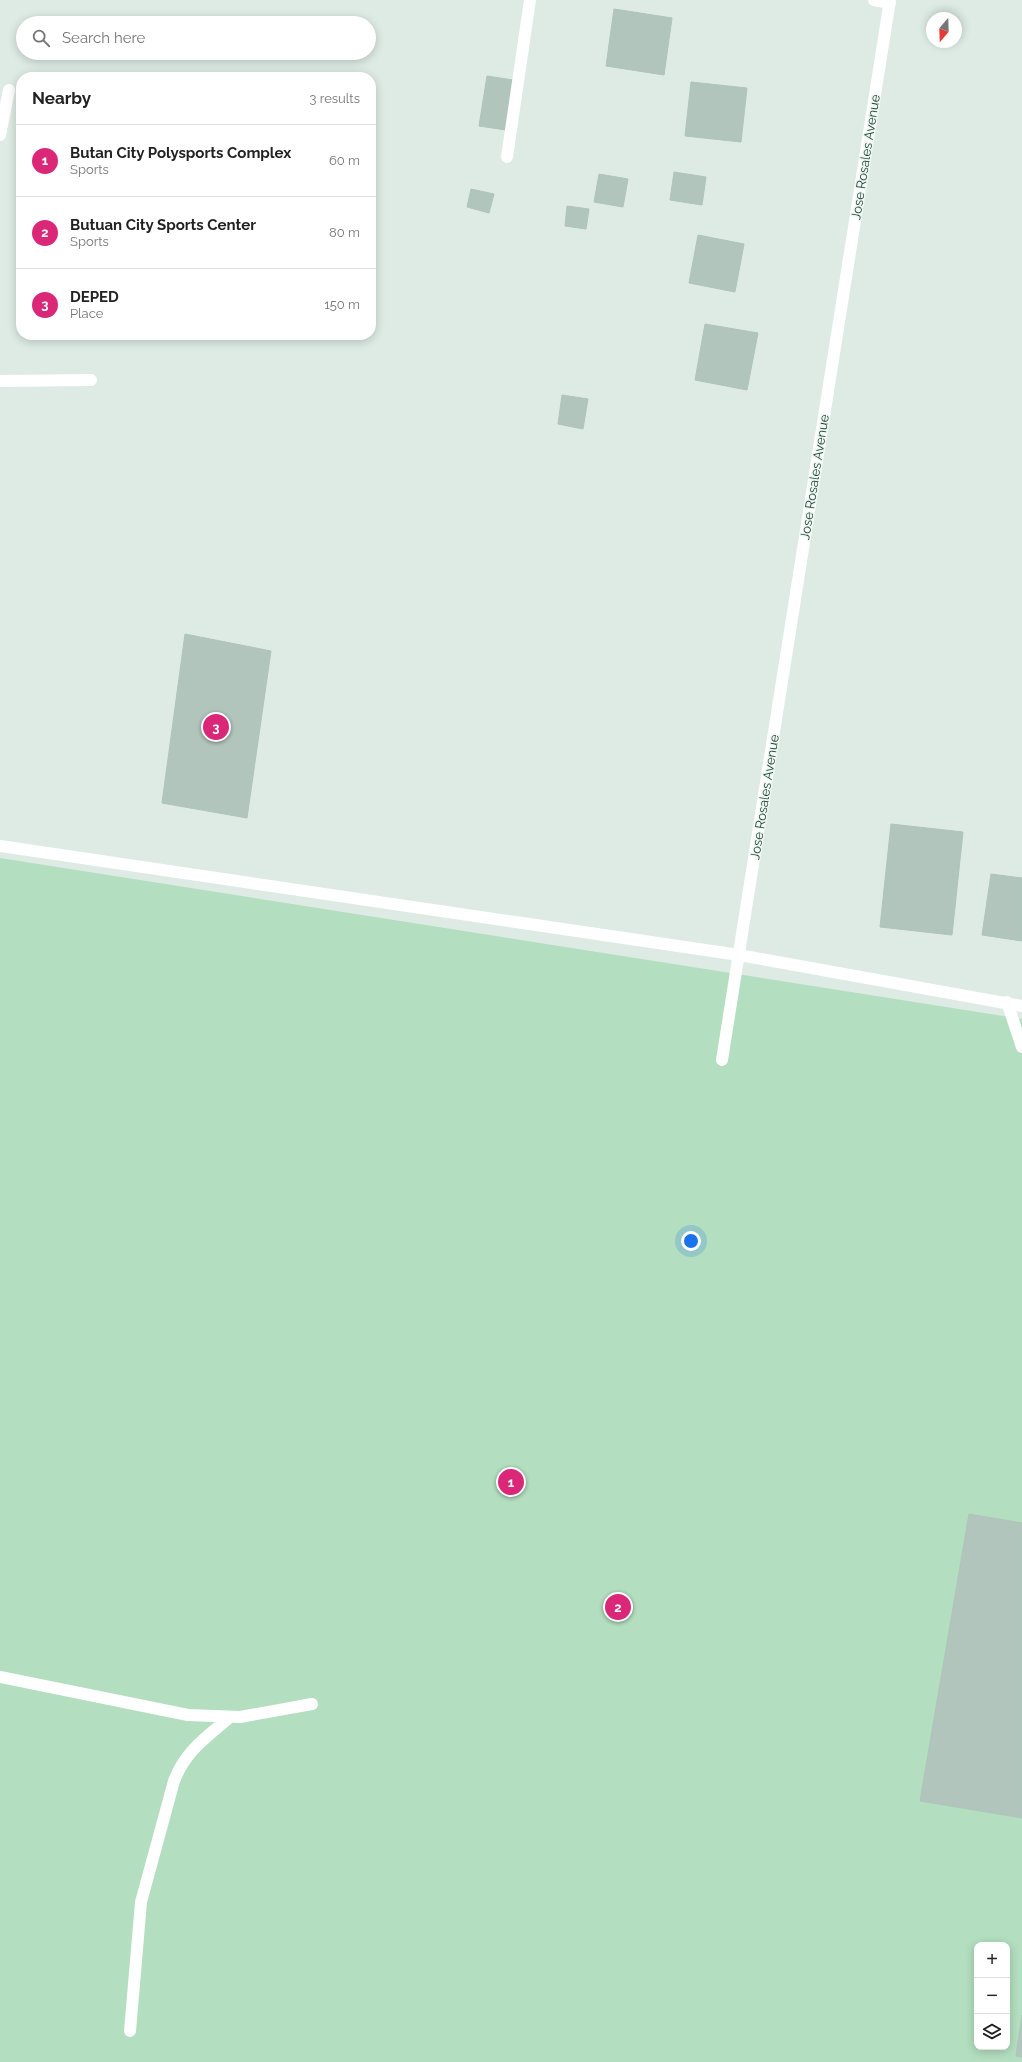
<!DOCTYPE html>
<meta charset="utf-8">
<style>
body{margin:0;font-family:Raleway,sans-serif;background:#f6f6f6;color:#222}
.controls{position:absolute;right:12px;bottom:12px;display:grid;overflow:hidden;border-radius:8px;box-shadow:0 2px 10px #0003}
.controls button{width:36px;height:36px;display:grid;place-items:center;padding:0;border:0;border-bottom:1px solid #e0e0e0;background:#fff;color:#222;font:20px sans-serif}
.compass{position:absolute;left:926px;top:12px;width:36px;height:36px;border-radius:50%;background:#fff;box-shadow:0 2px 10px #0003;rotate:199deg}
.you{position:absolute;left:691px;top:1241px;width:14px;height:14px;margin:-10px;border:3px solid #fff;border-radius:50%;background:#1a73e8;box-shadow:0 0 0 6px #1a73e833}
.badge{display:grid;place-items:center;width:26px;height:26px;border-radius:50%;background:#db2777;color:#fff;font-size:13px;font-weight:700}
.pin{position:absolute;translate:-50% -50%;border:2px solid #fff;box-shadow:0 1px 4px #0006}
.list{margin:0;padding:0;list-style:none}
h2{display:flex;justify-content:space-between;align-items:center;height:52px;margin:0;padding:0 16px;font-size:17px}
h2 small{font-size:13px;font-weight:400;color:#767676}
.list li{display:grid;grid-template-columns:26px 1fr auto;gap:12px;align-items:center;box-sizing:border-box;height:72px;padding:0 16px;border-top:1px solid #e0e0e0}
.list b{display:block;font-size:15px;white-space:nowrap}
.list p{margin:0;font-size:13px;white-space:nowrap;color:#767676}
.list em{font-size:13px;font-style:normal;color:#767676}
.icon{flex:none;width:22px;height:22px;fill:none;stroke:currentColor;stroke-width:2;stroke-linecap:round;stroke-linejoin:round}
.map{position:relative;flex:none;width:1022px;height:2062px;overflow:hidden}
.search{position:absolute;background:#fff;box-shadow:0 2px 10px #0003;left:16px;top:16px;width:360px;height:44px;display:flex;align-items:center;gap:10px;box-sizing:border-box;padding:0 14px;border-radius:22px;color:#767676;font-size:15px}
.panel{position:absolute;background:#fff;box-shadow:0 2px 10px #0003;left:16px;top:72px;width:360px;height:268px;border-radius:16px}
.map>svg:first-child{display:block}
.green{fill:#b3debf;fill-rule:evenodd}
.building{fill:#b2c5bd;stroke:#afc4bb}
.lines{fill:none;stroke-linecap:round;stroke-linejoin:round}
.minor{stroke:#fff;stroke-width:12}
.labels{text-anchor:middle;stroke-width:3;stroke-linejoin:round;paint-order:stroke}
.street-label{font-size:13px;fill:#1d3b33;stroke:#edf7f2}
</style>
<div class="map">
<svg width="1022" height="2062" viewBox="0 0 1022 2062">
<rect width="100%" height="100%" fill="#ddebe4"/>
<path class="green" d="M0,858L1022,1019V2062H0ZM977,1945H1007V2047H977Z"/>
<path class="building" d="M614,9L672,18L664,75L606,66Z
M487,76L513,80L506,130L479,126Z
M691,82L747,88L741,142L685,136Z
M674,172L706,177L702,205L670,200Z
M599,174L628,179L623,207L594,202Z
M471,189L494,194L489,213L467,207Z
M567,206L589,209L586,229L565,226Z
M698,235L744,244L735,292L689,283Z
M705,324L758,333L747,390L695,380Z
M562,395L588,399L583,429L558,424Z
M185,634L271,651L247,818L162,803Z
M891,824L963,832L952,935L880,927Z
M991,874L1022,878V941L982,935Z
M969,1514L1022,1523V1818L920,1801Z
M1022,2015V2057L1016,2056Z"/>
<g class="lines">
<path class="minor" d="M874,0L890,3
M0,135L9,90
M507,157L530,0
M0,381L91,380
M0,846L739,955L1022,1006
M1007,1002L1022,1047
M722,1060L890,0
M0,1677L188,1715L240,1717L312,1704
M130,2031L141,1902L174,1781C186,1750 206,1738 230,1717"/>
</g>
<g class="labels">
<g class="street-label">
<text transform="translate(865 157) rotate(-81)" y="5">Jose Rosales Avenue</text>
<text transform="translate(814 477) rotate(-81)" y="5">Jose Rosales Avenue</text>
<text transform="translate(764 797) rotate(-81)" y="5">Jose Rosales Avenue</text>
</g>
</g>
</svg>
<div class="controls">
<button>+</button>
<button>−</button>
<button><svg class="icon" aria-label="layers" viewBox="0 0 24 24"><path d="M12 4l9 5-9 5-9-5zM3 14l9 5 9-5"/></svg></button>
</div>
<svg class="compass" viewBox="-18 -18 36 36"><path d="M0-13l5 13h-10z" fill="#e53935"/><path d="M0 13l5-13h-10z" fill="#767676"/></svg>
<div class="you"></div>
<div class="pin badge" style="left:511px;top:1482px">1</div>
<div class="pin badge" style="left:618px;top:1607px">2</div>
<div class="pin badge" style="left:216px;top:727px">3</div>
<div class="search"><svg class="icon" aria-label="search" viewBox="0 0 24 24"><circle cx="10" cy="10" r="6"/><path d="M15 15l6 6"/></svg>Search here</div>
<section class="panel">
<h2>Nearby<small>3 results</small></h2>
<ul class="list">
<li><span class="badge">1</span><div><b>Butan City Polysports Complex</b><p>Sports</p></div><em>60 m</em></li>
<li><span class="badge">2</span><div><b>Butuan City Sports Center</b><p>Sports</p></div><em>80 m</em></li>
<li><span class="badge">3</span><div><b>DEPED</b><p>Place</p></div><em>150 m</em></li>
</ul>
</section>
</div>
